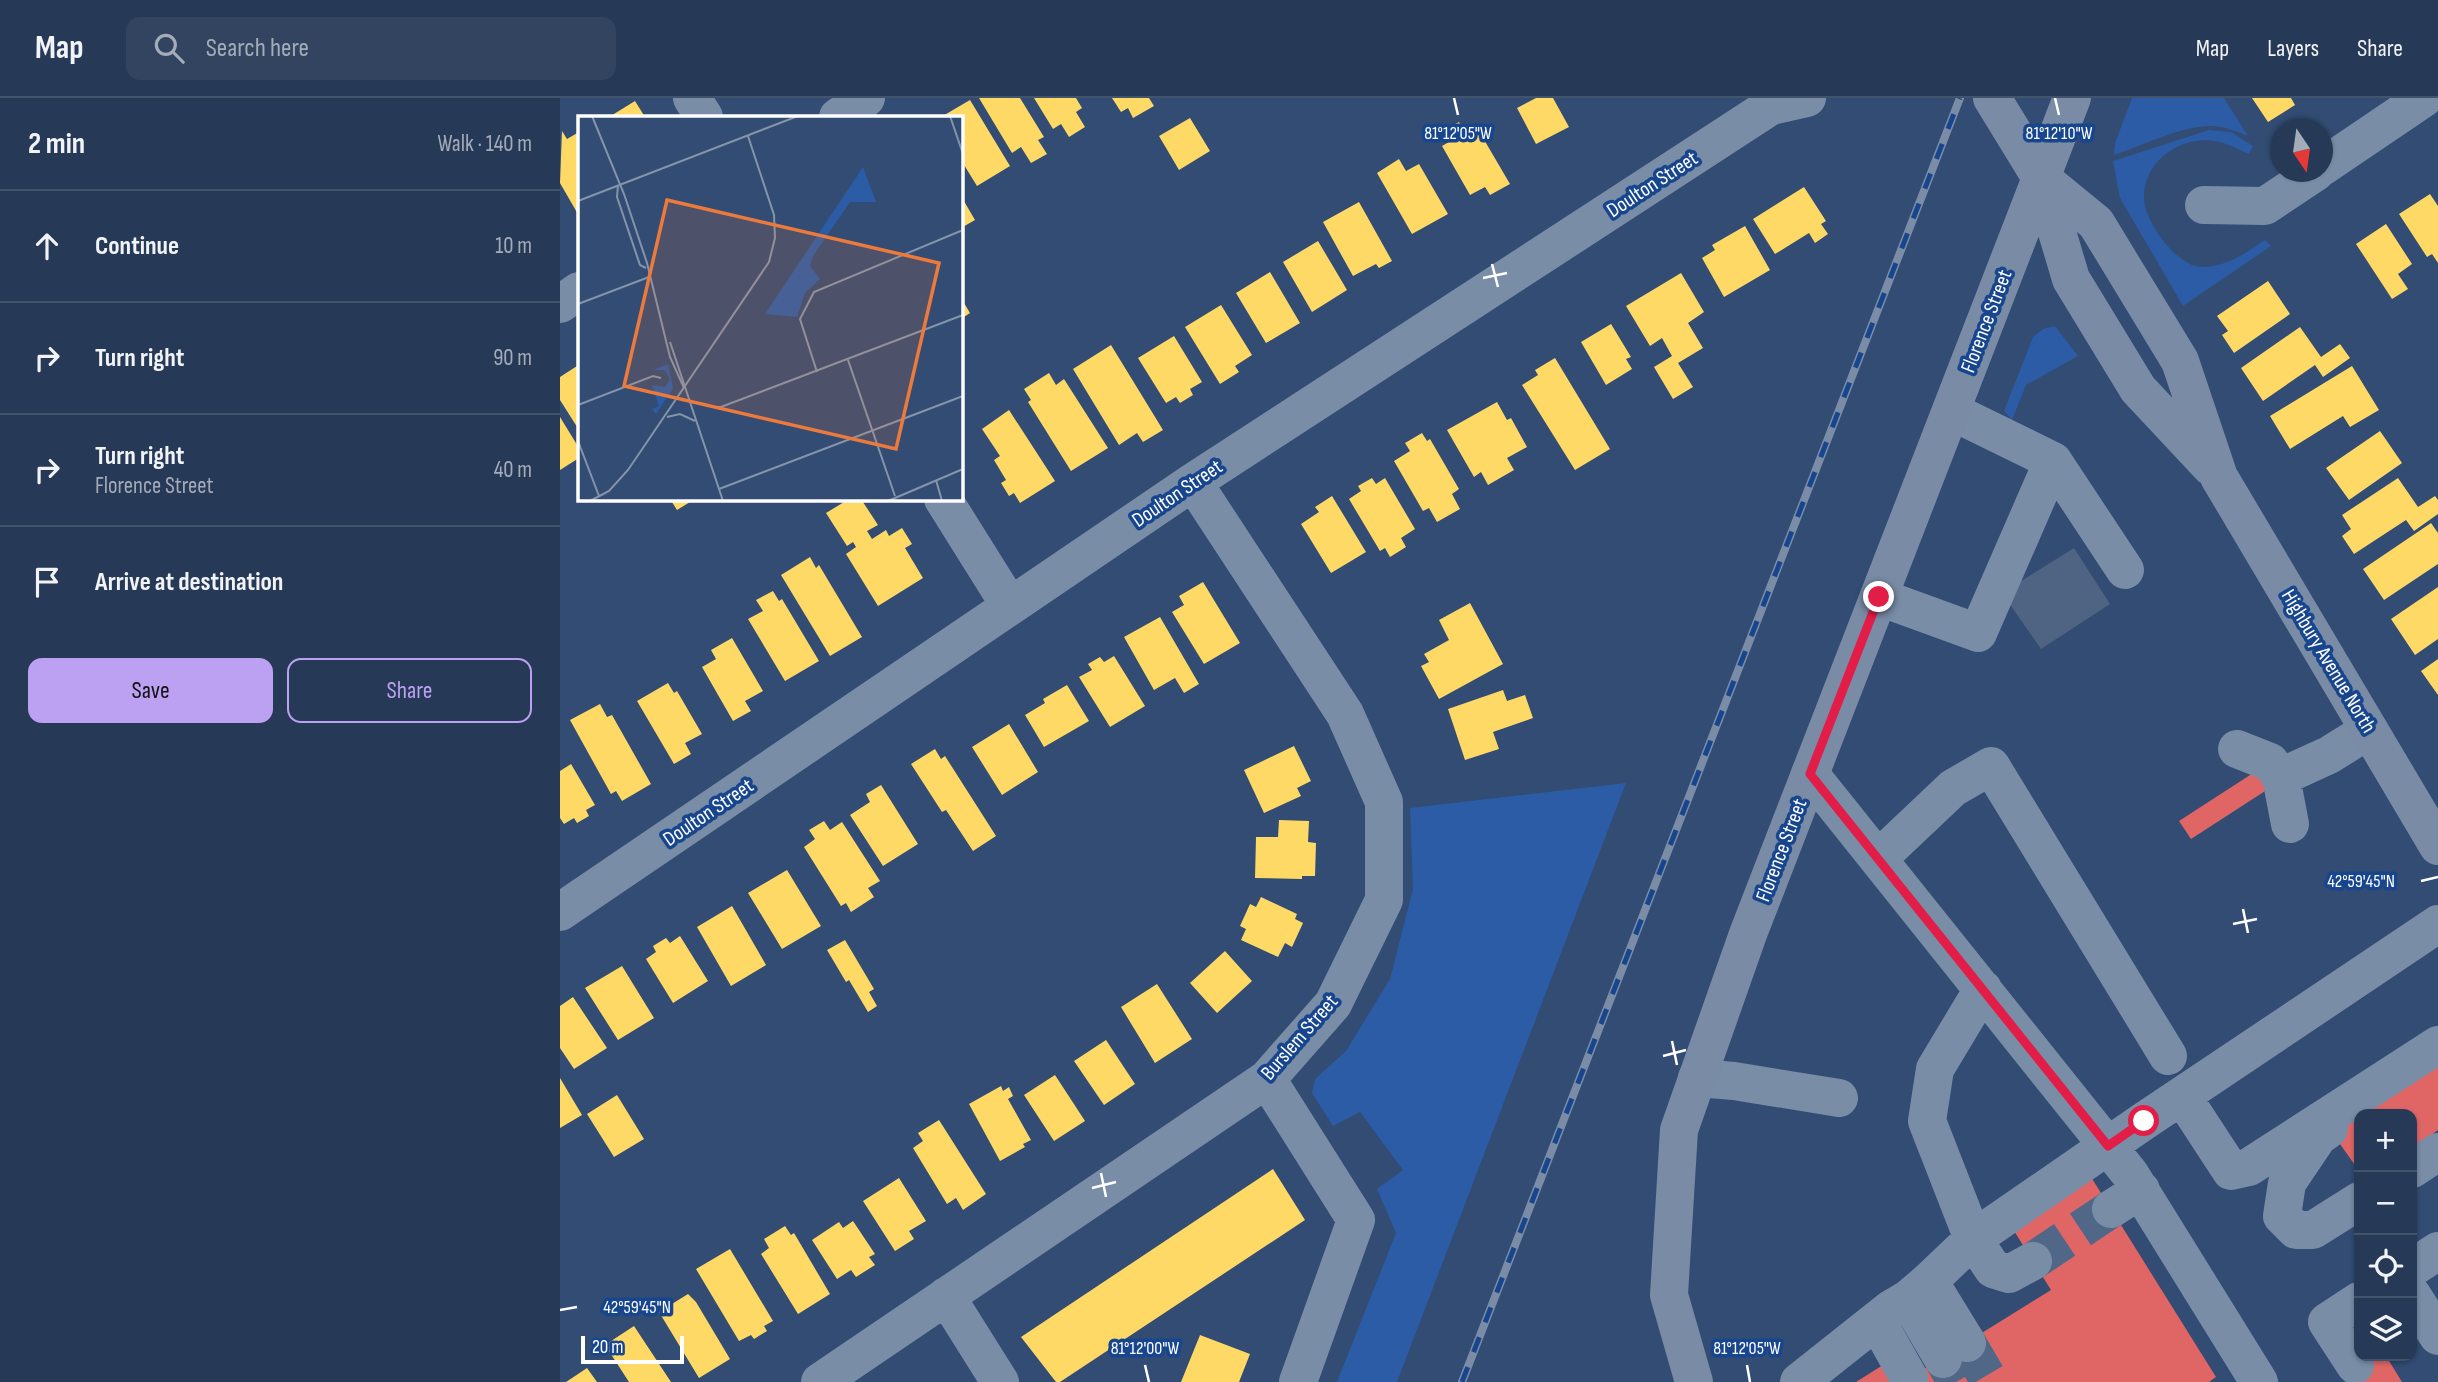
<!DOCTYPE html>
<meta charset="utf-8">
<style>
body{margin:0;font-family:"Sofia Sans Condensed",sans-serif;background:#324460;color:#f1f3f6}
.controls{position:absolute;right:21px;bottom:21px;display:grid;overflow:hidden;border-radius:14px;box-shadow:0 2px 5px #0004}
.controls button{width:63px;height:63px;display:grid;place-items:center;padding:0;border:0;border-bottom:2px solid #42536c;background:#263956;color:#f1f3f6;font:35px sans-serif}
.compass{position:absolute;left:1710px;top:21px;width:63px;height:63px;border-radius:50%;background:#263956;box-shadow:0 2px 5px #0004;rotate:167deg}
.scale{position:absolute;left:21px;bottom:18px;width:103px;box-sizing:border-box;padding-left:7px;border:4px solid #fff;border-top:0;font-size:19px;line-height:24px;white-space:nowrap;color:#fff;-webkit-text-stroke:5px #17468e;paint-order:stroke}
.stop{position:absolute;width:21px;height:21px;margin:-16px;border:5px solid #e11d48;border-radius:50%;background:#fff}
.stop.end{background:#e11d48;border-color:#fff;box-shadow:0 2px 7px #0008}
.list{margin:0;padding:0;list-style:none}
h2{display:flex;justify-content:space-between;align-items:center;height:91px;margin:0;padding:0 28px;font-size:30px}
h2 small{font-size:23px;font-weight:400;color:#a4acb9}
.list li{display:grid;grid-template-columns:46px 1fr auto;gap:21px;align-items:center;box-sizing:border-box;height:112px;padding:0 28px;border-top:2px solid #42536c}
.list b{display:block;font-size:26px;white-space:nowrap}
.list p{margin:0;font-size:23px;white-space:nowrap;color:#a4acb9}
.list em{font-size:23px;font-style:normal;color:#a4acb9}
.actions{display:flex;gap:14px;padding:21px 28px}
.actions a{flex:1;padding:16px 0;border:2px solid #bca0f2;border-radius:14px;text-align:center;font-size:24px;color:#bca0f2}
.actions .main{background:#bca0f2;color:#111}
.icon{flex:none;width:38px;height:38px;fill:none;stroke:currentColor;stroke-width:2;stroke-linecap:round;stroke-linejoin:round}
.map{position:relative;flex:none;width:1878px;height:1284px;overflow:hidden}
header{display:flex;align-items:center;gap:42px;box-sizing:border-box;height:98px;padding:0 35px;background:#263956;border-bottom:2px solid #42536c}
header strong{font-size:33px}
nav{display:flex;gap:38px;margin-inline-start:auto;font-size:24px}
.search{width:490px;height:63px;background:#324460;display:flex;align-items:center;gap:18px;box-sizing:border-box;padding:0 24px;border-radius:14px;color:#a4acb9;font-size:26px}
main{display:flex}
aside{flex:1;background:#263956}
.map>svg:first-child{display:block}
.grass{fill:#2b5ca5}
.homes{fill:#ffd966}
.shops{fill:#e06666}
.building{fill:#4f6483}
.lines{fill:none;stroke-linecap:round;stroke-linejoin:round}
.minor-tunnel{stroke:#516788;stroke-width:38;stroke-dasharray:38 19;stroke-linecap:butt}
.minor{stroke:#798da7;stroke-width:38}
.major{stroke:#798ba5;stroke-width:38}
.rail-casing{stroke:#7b8da6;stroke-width:8}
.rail{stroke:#17468e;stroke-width:5;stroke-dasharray:16;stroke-linecap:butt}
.route{stroke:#e11d48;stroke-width:9}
.ticks{fill:none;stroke:#fff;stroke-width:2.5}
.labels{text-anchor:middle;stroke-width:7;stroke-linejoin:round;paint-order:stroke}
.street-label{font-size:21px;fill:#fff;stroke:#17468e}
.inset-road{fill:none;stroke:#8494ab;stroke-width:2}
.view{fill:#ed7a3d;fill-opacity:0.15;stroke:#ed7a3d;stroke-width:3.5}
.inset-edge{fill:none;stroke:#fff;stroke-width:3.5}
.ticks-label{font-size:18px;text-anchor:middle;fill:#fff;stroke:#17468e;stroke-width:7;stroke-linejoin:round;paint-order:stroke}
</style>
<header>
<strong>Map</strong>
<div class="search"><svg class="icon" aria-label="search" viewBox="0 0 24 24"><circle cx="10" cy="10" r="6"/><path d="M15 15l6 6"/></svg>Search here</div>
<nav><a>Map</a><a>Layers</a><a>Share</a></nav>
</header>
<main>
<aside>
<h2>2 min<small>Walk · 140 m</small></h2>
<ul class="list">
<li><svg class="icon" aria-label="ahead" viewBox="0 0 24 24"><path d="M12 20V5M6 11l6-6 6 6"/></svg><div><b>Continue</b></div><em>10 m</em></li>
<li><svg class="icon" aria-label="right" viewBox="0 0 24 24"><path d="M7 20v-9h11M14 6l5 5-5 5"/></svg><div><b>Turn right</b></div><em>90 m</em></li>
<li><svg class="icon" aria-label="right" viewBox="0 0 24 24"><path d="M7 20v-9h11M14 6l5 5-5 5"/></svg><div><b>Turn right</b><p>Florence Street</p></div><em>40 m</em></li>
<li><svg class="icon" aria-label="arrive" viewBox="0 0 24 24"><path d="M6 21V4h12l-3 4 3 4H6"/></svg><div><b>Arrive at destination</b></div></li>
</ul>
<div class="actions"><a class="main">Save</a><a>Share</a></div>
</aside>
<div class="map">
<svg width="1878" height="1284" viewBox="0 0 1878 1284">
<rect width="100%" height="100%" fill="#324c73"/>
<path class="grass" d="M1572,0H1664L1688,38C1676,33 1664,28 1650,28C1621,28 1582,48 1554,57L1555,45Z
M1649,32L1671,34L1693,48L1689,56C1679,52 1669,46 1659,44C1624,35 1583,62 1584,100C1584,123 1617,169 1642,169C1666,169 1686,155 1705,142L1711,148L1623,208L1560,100L1553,63Z
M1495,228L1518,258L1466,287L1452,322L1444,313L1473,239L1483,231Z
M1066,685L837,1284H777L836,1135L817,1091L843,1072L800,1014L773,1028L752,995L755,981L786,953L830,881L853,791L850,710Z"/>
<path class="homes" d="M419,0H460L484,39L478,42L487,56L471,65L461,49L452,55Z
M474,0H516L522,10L516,14L525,29L509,39L501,26L493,31Z
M552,0H589L594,8L573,20L568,10L561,14Z
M976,0H993L1009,29L976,46L957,10Z
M1692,0H1731L1735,7L1708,24Z
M410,2L450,68L417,88L401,62V19H381Z
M75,3L85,19H49Z
M630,20L650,53L619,72L599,38Z
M899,24L905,35L916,28L950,86L930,97L925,89L910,97L882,48L889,44L882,34Z
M2,33L7,41L19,34V118L0,85Z
M839,61L846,73L859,66L888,116L852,136L817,75Z
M1244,89L1266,123L1261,126L1268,136L1255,145L1249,135L1215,156L1193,121Z
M1870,96L1878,108V165L1872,156L1867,159L1839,116Z
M401,98L415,122L401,130Z
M799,104L832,163L819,170L816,166L793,178L763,124Z
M1826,126L1852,166L1838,176L1848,191L1832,201L1796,146Z
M1185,128L1210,172L1164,199L1142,160L1155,152L1152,147Z
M758,143L787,192L752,214L723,164Z
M710,174L740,225L706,245L676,195Z
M1121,175L1144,214L1128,225L1143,250L1118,265L1133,289L1113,301L1094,269L1112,258L1102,240L1090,248L1066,208Z
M1708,183L1730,216L1674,255L1662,237L1668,233L1657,218Z
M401,200L410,215L401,221Z
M661,207L692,257L675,268L679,274L660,286L625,229Z
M1051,226L1071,259L1066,261L1072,271L1046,287L1021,244Z
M1740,229L1761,259L1780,246L1790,260L1763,279L1755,267L1703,303L1681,270Z
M614,238L642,284L630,291L633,297L620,305L616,299L606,305L578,260Z
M551,247L603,332L583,344L577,335L559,347L513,271Z
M995,260L1050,351L1015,372L962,287L978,277L975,272Z
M17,268L19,271V332L0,302V279Z
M1792,268L1819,312L1790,329L1783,318L1730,351L1710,318Z
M489,275L496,287L504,281L548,350L511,373L468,304L471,302L464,291Z
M937,304L947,322L951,320L967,349L947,360L954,372L928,387L921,374L914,379L887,332Z
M449,312L495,383L460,405L454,395L449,398L441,385L446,382L434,362L440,358L422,331Z
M0,319L19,350V360L0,372Z
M1820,333L1842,365L1789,402L1766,370Z
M862,335L867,343L870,341L899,391L892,396L900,411L877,424L869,410L863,413L834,363L850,353L845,345Z
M812,380L816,386L825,380L855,431L841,440L846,449L830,459L825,450L820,453L789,401L801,393L798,388Z
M1838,380L1858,409L1875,398L1878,402V416L1854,433L1846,422L1794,456L1782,438L1791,431L1782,417Z
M772,398L806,454L771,475L741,426L759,414L755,409Z
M110,401H135L117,412Z
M289,401H301L318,427L307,433L312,441L326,432L329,438L342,430L352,446L345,450L363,480L318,508L286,456L296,449L293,444L287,448L266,415Z
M1871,425L1878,435V466L1824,502L1803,471Z
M250,459L256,470L259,467L302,539L270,558L221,477Z
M643,484L680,545L644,566L612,514L624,507L619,498Z
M1878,489V541L1855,557L1831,521Z
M213,493L219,503L222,501L259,563L225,583L188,521L203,513L196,502Z
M910,505L943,566L879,601L861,568L869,564L864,556L889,542L879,522Z
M600,519L639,586L624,595L615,580L594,592L564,539Z
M172,540L203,593L185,603L191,613L173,623L142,569L156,561L151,552Z
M554,558L585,608L550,629L519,579L532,572L528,566L540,559L544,564Z
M1878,561V597L1861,573Z
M108,585L114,595L117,593L142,636L125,645L131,656L114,666L77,603Z
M507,587L529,623L484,649L465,617L485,605L483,601Z
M943,592L947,603L965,597L973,620L933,634L939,651L905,662L888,611Z
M40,606L47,619L52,617L91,686L62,703L56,693L51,696L10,622Z
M449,626L478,674L442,697L412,649Z
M734,648L751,683L737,690L741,698L704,715L684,672Z
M375,651L381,661L385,658L436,738L413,753L386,712L382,714L351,666Z
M11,666L35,707L26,712L29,718L17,725L14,720L4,726L0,720V673Z
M321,687L358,746L323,768L290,717L310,704L306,696Z
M719,722L749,723L748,744L756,745L755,778H742V781L695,780L696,739H718Z
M264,723L270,732L282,724L320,783L308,790L314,799L291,814L286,805L281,808L244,749L255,741L249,732Z
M227,772L261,828L222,851L188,795Z
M701,799L737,816L735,821L743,825L732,849L725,845L718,859L681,842L686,831L680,828L690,806L696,809Z
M172,808L206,867L171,888L137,829Z
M120,838L148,883L113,905L86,861L96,854L93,848L106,840L110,845Z
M285,842L314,891L309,894L317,908L308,914L289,882L286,884L267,852Z
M665,853L692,883L657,915L630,885Z
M62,868L94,920L58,942L25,890Z
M597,886L632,941L595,965L561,909Z
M13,899L47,950L14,971L0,950V908Z
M546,942L575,986L544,1007L514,963Z
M495,977L525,1023L494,1043L464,997Z
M0,980L22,1017L0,1030Z
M441,988L443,993L449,989L453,998L448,1001L471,1042L463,1046L465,1049L440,1063L409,1006Z
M57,997L84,1041L54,1059L27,1016Z
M379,1022L426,1096L403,1112L396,1100L387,1106L353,1050L363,1043L358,1035Z
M713,1071L745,1122L500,1284H496L461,1239Z
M339,1080L366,1123L349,1133L354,1141L335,1153L303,1103Z
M293,1123L315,1156L309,1159L315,1167L296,1179L291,1172L277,1181L252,1142L279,1124L283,1130Z
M225,1128L231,1137L234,1135L270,1196L238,1216L201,1156L209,1150L204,1141Z
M170,1151L213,1223L204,1228L207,1233L194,1241L191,1237L179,1243L136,1171Z
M128,1196L136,1204L170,1261L139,1280L99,1214Z
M74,1228L111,1284H69L45,1247Z
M640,1237L690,1256L679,1284H621Z
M27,1270L37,1284H6Z"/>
<path class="shops" d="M1704,668L1716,686L1631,741L1619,723Z
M1878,964V1032L1852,1051V1016H1802Z
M1799,1018V1073L1773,1036Z
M1531,1079L1656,1279L1649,1284H1343L1491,1192L1451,1128Z
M1810,1258H1826L1842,1284H1786Z
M1323,1267L1333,1284H1296Z"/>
<path class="building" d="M1514,450L1550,506L1481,551L1442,495Z"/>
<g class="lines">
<path class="minor-tunnel" d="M1473,1163L1551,1111
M1407,1245L1430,1284
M1383,1261L1396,1284"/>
<path class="minor" d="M132,0L144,19
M278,19L306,0
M1762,69L1864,0
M1644,107L1705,108L1756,74
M0,206L19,193
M1493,363L1565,472
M383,401L450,508
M1319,499L1418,535L1493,363L1391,313
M1677,651L1710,664L1721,679L1730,726
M1250,676L1570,1076L1699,1284
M1721,679L1769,657L1809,632
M1319,760L1393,690L1431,668L1608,958
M0,814L633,384L1211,8L1247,0
M1137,980L1174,983L1279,1000
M707,981L796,1122L738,1284
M1622,998L1671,1073L1689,1069L1878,947
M1769,1031L1758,1039L1727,1085L1722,1118L1736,1132H1753L1799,1103
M1852,1071L1878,1054
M1551,1111L1581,1092
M1473,1163L1449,1176L1433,1171L1413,1141L1584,1023L1878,826
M1852,1170L1878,1153
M1369,1183L1407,1245
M1852,1197L1878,1238
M386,1198L440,1284
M1348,1201L1383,1261
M1317,1223L1349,1280
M1795,1267L1767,1224L1799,1203
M260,1284L707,981L773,906L824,802V704L785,616L633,384
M1239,1284L1331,1211L1348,1201L1369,1183L1413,1141L1367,1023L1375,971L1423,891"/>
<path class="major" d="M1432,0L1481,80L1511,181L1578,291L1651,369
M1481,80L1536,125L1620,263L1659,379L1878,748
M1134,1284L1109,1197L1119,1032L1188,836L1512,0"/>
<g class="rail-casing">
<path id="rail" d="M902,1284L1400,0"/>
</g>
<use href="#rail" class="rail"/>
</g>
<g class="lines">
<path class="route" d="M1319,499L1250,676L1548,1048L1584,1023"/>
</g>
<path class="ticks" d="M894,0L898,17M1495,0L1499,17M932,166L938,189M923,180L947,175M1861,783L1878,779M1683,811L1688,835M1673,826L1697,821M1112,943L1117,967M1103,958L1126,952M541,1075L546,1099M532,1090L556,1084M0,1212L17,1209M585,1267L589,1284M1187,1267L1190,1284"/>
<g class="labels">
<g class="street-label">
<text transform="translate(1092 86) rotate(-33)" y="7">Doulton Street</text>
<text transform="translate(1426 223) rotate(-69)" y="7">Florence Street</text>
<text transform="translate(617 395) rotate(-34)" y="7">Doulton Street</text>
<text transform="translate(1769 563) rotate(59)" y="7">Highbury Avenue North</text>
<text transform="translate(148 714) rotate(-34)" y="7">Doulton Street</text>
<text transform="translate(1221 752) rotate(-69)" y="7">Florence Street</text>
<text transform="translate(739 939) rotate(-49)" y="7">Burslem Street</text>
</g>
</g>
<g transform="translate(18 18)">
<rect width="385" height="385" fill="#324c73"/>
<path d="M285,51L298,86H272L235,140L232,150L242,163L227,177L219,201L187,198ZM90,248L95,272L78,298L74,293L81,290L74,269L87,271L92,263L87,254H75Z" fill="#2b5ca5"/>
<path class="inset-road" d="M14,0L46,78L69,147L92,241L106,272M372,0L385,38M40,69L39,81L62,149L68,152M0,85L220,0M0,188L71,161M92,226L145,385M270,244L317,380M239,256L222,203L236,176L385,114M0,289L75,260L83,262M133,291H143L385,199M89,301L102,298L117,305M0,325L21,380M358,364L364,385M141,373L385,280M12,385L31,375L50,354L191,146L197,122L196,99L170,20M310,385L385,353"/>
<path class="view" d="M89,84L361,147L318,333L46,270Z"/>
<rect width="385" height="385" class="inset-edge"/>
</g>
<g class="ticks-label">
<text x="898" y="41">81°12'05"W</text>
<text x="1499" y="41">81°12'10"W</text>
<text x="1801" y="789">42°59'45"N</text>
<text x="77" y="1215">42°59'45"N</text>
<text x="585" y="1256">81°12'00"W</text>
<text x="1187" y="1256">81°12'05"W</text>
</g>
</svg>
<div class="controls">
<button>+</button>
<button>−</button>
<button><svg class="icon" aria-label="locate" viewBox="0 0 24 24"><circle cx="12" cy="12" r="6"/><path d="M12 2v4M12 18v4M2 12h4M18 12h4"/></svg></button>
<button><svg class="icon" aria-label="layers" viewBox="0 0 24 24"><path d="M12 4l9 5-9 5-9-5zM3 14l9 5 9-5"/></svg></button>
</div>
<svg class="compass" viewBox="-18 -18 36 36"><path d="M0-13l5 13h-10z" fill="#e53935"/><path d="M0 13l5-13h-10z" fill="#a4acb9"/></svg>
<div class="scale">20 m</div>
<div class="stop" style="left:1584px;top:1023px"></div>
<div class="stop end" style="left:1319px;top:499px"></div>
</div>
</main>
